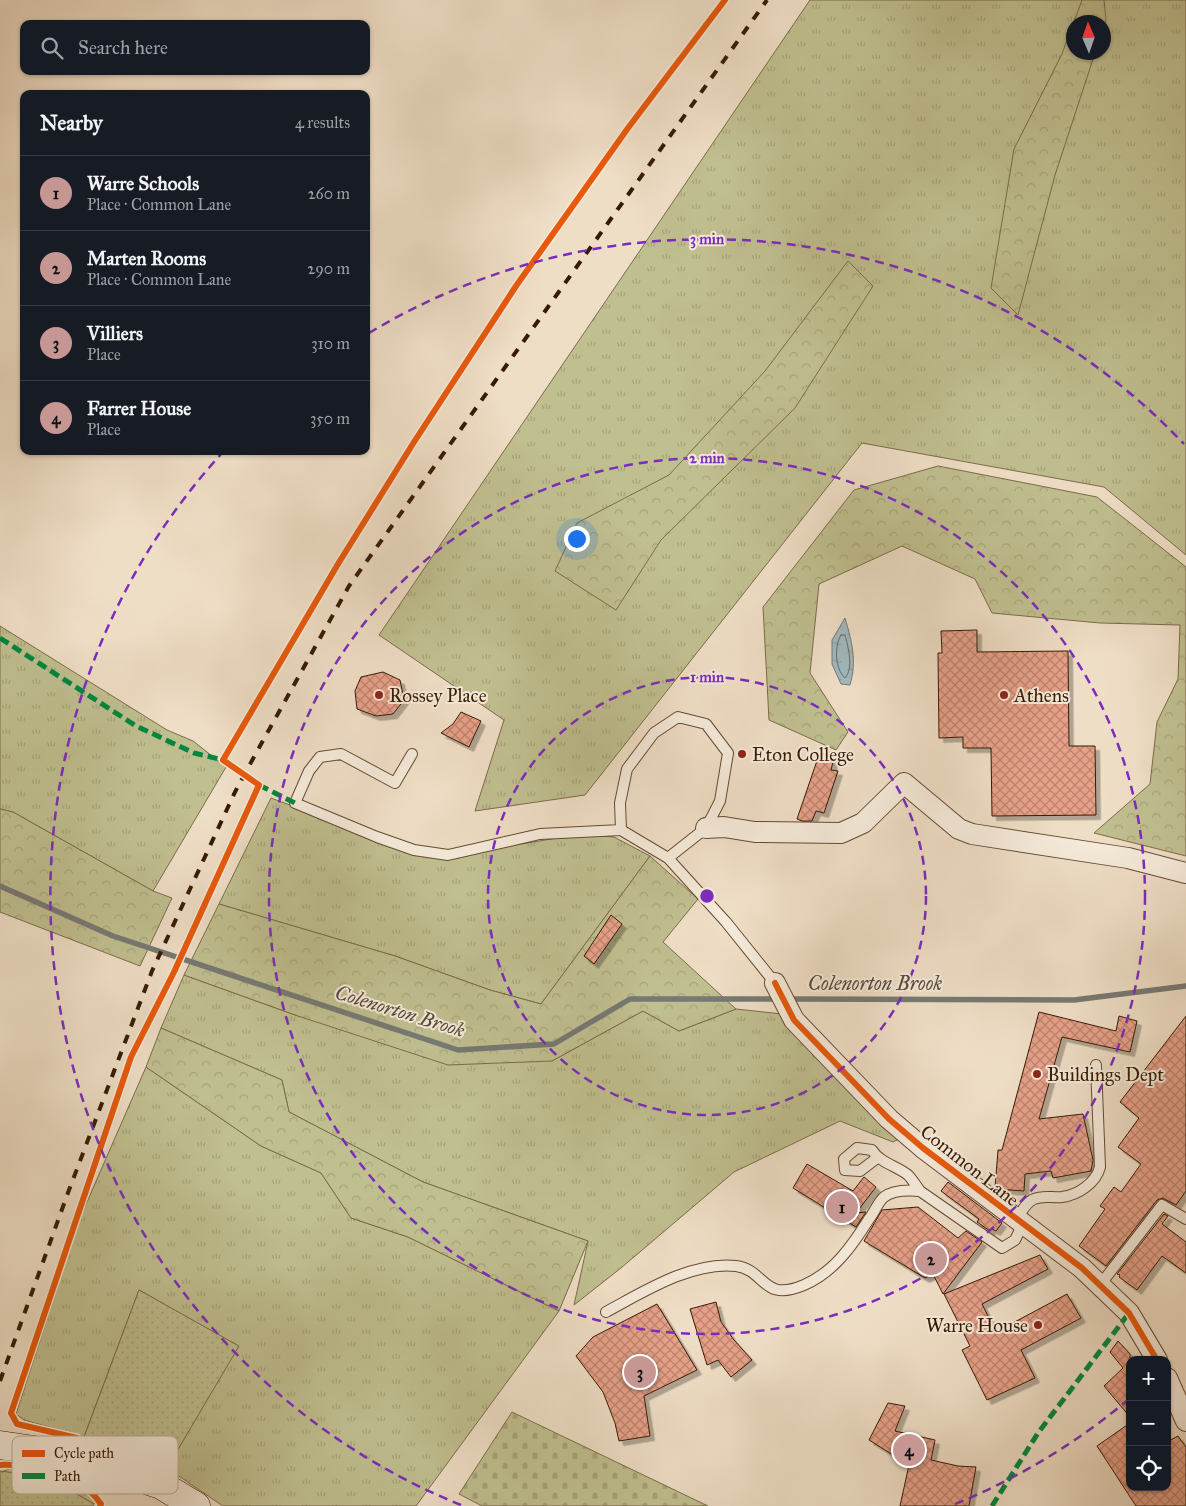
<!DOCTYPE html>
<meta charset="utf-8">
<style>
body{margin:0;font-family:"IM FELL Great Primer",serif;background:#242831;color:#f1f3f6}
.controls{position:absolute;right:15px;bottom:15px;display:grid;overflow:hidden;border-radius:10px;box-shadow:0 1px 4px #0004}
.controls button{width:45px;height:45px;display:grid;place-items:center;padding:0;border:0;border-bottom:1px solid #363941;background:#171b24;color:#f1f3f6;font:25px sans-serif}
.compass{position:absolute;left:1066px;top:15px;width:45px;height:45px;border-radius:50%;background:#171b24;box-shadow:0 1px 4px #0004;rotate:358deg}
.you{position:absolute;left:576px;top:538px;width:18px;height:18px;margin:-12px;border:4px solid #fff;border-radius:50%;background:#1a73e8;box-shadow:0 0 0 8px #1a73e833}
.badge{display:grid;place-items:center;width:32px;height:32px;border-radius:50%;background:#c59692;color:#111;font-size:16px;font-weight:700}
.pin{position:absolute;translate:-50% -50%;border:2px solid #fff;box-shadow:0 1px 5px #0006}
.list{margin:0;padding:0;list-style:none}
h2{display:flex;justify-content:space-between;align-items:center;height:65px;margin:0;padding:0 20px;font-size:21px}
h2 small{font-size:16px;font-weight:400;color:#9ea1a6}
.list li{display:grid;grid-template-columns:32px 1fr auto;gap:15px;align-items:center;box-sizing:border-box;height:75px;padding:0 20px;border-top:1px solid #363941}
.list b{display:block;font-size:19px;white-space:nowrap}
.list p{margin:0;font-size:16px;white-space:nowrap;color:#9ea1a6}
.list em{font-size:16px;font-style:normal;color:#9ea1a6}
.icon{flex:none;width:28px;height:28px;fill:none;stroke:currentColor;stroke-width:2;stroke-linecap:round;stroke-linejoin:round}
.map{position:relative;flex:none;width:1186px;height:1506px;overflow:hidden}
.search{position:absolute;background:#171b24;box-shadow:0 1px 4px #0004;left:20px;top:20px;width:350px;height:55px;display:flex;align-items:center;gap:12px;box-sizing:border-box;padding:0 18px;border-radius:10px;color:#9ea1a6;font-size:19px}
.panel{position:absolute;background:#171b24;box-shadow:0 1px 4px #0004;left:20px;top:90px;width:350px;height:365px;border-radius:10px}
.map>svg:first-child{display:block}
.grass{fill:url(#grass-tufts);stroke:#7b6c48;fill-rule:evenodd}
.forest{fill:url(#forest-crowns);stroke:#7b6c48}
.cemetery{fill:url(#cemetery-stones);stroke:#7b6c48}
.garden{fill:url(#garden-dots);stroke:#7b6c48}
.water{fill:url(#water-ripples);stroke:#767974}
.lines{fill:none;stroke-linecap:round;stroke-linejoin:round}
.shore{stroke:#6b6a60;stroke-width:1}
.stream{stroke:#767974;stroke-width:5.5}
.building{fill:url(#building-cross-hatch);stroke:#361a01;filter:url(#shadow)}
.lane-casing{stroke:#644b32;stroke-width:12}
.street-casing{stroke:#644b32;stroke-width:22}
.secondary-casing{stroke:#361a01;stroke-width:29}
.lane{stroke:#f5eada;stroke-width:10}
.street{stroke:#f5eada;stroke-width:20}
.secondary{stroke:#f5eada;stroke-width:28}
.rail{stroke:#361a01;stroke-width:4;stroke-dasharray:9 9;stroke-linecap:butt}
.quiet{stroke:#00873e;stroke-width:5;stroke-dasharray:10 5;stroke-linecap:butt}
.cycleway-casing{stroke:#f5eada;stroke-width:9}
.cycleway{stroke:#e8590c;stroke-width:6}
.ring{fill:none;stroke:#7b2cbf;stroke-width:2.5;stroke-dasharray:9 6}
.poi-dot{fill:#8f2418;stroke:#f5eada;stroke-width:2}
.labels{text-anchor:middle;stroke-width:4;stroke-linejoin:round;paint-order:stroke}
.poi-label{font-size:19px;fill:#361a01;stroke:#f5eada;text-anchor:start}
.street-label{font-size:19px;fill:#361a01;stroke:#f5eada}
.water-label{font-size:20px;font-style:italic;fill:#564a3a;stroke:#f5eada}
.key{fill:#f5eada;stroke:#bcac99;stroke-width:1}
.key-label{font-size:14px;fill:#361a01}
.centre{fill:#7b2cbf;stroke:#f5eada;stroke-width:2.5}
.ring-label{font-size:15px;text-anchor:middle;font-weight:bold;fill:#7b2cbf;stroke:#f5eada;stroke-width:4;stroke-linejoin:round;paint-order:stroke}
</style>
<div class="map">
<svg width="1186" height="1506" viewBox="0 0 1186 1506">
<defs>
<pattern id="grass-tufts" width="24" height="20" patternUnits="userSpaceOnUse" patternTransform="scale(1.25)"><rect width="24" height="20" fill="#c0bf90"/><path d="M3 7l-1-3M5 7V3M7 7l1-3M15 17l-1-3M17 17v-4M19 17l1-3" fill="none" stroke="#a6a47a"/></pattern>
<pattern id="forest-crowns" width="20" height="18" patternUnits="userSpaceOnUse" patternTransform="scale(1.25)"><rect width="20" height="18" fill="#c0bf90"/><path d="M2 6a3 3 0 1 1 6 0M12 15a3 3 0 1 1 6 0" fill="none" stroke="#a6a47a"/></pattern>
<pattern id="cemetery-stones" width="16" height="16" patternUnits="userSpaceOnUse" patternTransform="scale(1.25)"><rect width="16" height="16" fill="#c0bf90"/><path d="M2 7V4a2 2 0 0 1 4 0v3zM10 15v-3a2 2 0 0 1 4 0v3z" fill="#a6a47a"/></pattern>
<pattern id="garden-dots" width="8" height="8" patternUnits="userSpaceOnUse" patternTransform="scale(1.25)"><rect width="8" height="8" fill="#c0bf90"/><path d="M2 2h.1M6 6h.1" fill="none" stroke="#a6a47a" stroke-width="1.8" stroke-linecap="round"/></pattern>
<pattern id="water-ripples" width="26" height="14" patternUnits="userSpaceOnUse" patternTransform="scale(1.25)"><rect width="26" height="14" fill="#a0b9c0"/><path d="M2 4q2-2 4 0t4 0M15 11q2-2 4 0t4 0" fill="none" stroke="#8a9ea3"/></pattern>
<pattern id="building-cross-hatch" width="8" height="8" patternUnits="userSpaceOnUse" patternTransform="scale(1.25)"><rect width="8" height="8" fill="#e7a189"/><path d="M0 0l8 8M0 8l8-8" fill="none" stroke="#bc826e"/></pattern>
<filter id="shadow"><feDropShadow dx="4.5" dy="4.5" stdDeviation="0" flood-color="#0004"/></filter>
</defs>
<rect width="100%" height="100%" fill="#efdec6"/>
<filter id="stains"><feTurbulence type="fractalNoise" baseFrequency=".004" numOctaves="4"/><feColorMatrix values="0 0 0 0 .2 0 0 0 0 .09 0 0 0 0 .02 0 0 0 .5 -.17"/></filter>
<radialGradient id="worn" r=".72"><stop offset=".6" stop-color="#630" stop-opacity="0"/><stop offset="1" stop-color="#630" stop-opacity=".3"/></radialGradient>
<path class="grass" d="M810,0H1186V555L1104,487L862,443L585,795L475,811L504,720L379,635ZM1074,22H1104V52H1074Z
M0,626L167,730L193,741L226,767L153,891L13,812L0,809Z
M271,798L333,821L442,857L582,834L614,837L650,856L541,1004L490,990L395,956L219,904Z
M184,975L298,1016L552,1061L643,1011L679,1031L736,1009L782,1014L901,1138L893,1142L840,1121L734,1172L621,1268L574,1305L588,1241L423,1182L289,1112L282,1080L161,1028Z
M146,1067L261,1146L321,1173L351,1218L408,1237L559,1311L416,1506H223L167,1468L238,1346L139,1290L84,1437L24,1420L16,1414L80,1218Z
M12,1468C39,1472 83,1472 96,1501L94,1504L47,1477L1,1472Z"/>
<path class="forest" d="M1082,0H1104L1106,19L1104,27V22H1074Z
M1073,23L1074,52L1095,53L1055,175L1018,315L991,288L1014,149L1062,54Z
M848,261L873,286L795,408L661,540L616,610L555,571L577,523L669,475L765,371Z
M938,466L1097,497L1186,567V856L1094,833L1150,784L1157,722L1178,679L1180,625L1100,623L992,613L975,579L902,546L819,584L810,673L848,732L836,750L769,720L763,607L854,490Z
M0,809L13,812L153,891L172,898L140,966L0,912Z
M650,856L698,899L663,942L736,1009L679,1031L643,1011L552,1061L448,1065L298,1016L184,975L219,904L395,956L490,990L541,1004Z
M161,1028L282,1080L289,1112L423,1182L588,1241L559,1311L408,1237L351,1218L321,1173L261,1146L146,1067Z"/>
<path class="cemetery" d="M512,1412L708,1506H482L459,1494Z"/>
<path class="garden" d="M139,1290L239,1346L167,1468L84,1437Z
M0,1471L47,1477L94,1504L93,1506H0Z"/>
<path class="water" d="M845,618C852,642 857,661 850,685L841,684L832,664V640Z"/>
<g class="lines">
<path class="shore" d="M841,635H845C848,647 854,668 845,678C835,669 834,646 841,635Z"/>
<path class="stream" d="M0,886L113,936L458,1050L554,1044L630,999H780
M789,999L1074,1000L1186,986"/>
</g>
<path class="building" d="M977,630V652L1068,651L1069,746H1095L1096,815L992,816L991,748H963V737L939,738L938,653H942L941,631Z
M383,672L400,680L404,700L393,714L376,716L357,709L355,691L361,677Z
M461,712L481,721L469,747L441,733L453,724Z
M821,749L835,754L831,770L838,771L824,813L816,811L812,821H802L797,819Z
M611,915L622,924L594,964L584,956Z
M1039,1012L1116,1031L1119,1016L1137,1021L1130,1052L1062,1037L1039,1119L1083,1114L1093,1160L1091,1171L1053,1178L1051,1171L1025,1174L1024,1191L997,1189L995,1188L998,1150H1002Z
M1186,1016V1191L1176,1205L1163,1198L1157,1200L1106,1266L1079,1246L1105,1209L1100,1206L1114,1187L1121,1192L1141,1164L1118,1147L1139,1118L1120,1102Z
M807,1164L853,1191L864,1177L876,1187L856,1213L866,1212L856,1227L793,1188Z
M948,1182L1002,1223L996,1231L992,1229L990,1231L977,1222L979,1219L941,1191Z
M918,1207L958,1238L966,1231L982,1242L943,1294L933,1274L925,1278L864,1241L882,1210Z
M1164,1214L1168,1216L1162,1224L1186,1242V1273L1162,1256L1137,1290L1119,1277L1120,1275L1117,1274Z
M1040,1255L1048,1269L982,1304L996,1332L1067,1294L1081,1318L1021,1350L1035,1378L987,1400L962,1350L970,1346L944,1294Z
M716,1302L721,1322L734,1340L752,1360L731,1377L718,1360L707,1365L690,1309Z
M657,1304L697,1370L644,1396L650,1436L619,1441L615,1423L603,1392L576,1356L593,1337Z
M1118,1341L1130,1354V1417L1104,1386L1123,1368L1110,1352Z
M888,1403L905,1406L895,1431L935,1440L931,1460L958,1466L976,1467L969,1506H900L909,1465L869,1440Z
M1130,1423V1487H1167V1442L1178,1436L1186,1447V1506H1136L1097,1446Z"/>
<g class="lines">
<g class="lane-casing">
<path id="lane" d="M412,754L395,783L341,754L320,757L309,771L295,803L377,837L414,850L448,855L540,834L621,830
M668,858L706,828L720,801L728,753L706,724L678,717L654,733L627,769L620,803L621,830L668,858L726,922L775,983
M877,1158L860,1171L845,1170L844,1159L857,1148L872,1150C880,1163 897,1166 908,1175C913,1180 916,1186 920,1191
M1016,1220C1021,1213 1026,1202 1034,1199C1043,1195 1052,1198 1062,1197C1078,1195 1096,1183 1100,1167L1096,1065
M1100,1285L1162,1205L1186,1219
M606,1312C643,1292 692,1261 736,1266C766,1270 762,1303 804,1285C834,1272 852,1246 869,1219C874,1213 878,1202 884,1197C893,1190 909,1190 920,1191L1002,1248L1015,1240L1023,1224"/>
</g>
<g class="street-casing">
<path id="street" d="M706,828L724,827L755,832L841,833L863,823L904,783L959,829L972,834L1128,858L1186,873
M775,983L794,1020L889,1119L923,1148L1082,1268L1129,1313L1157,1360
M1167,1378L1186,1421"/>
</g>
<g class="secondary-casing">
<path id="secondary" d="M0,1445L75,1456L161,1485L196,1506"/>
</g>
<use href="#lane" class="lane"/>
<use href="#street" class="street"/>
<use href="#secondary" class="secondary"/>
<path class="rail" d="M0,1381L69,1190L152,971L235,792L255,755L349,586L767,0"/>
<path class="quiet" d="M0,638L136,726L194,753L223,760
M259,785L295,803
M992,1506L1038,1433L1129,1313"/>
<g class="cycleway-casing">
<path id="cycleway" d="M775,983L794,1020L889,1119L923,1148L1082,1268L1129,1313L1157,1360
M0,1465C17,1464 53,1469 69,1476C80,1480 94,1494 101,1504L100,1506
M70,1476L75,1456L77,1438L17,1424L11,1413L131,1057L174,972L259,785L223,760L338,564L414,442L516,286L628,128L725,0"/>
</g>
<use href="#cycleway" class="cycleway"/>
</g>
<g class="ring">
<circle cx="707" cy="896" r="219"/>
<circle cx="707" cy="896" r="438"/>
<path d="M1129 1399A657 657 0 0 1 953 1505M461 1505A657 657 0 0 1 223 452M369 333A657 657 0 0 1 1184 444"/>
</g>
<g class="poi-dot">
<circle cx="379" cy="695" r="5"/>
<circle cx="1004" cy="695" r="5"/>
<circle cx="742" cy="754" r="5"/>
<circle cx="1037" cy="1074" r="5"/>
<circle cx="1038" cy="1325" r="5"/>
</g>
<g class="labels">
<g class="poi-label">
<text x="389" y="702">Rossey Place</text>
<text x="1014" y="702">Athens</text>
<text x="752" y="761">Eton College</text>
<text x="1047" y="1081">Buildings Dept</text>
<text x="1028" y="1332" text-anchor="end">Warre House</text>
</g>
<g class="street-label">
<text transform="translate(970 1165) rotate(38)" y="7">Common Lane</text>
</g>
<g class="water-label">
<text x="875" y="990">Colenorton Brook</text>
<text transform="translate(400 1011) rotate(17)" y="7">Colenorton Brook</text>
</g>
</g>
<rect x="12" y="1436" width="166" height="58" rx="8" class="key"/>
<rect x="22" y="1450" width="23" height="7" fill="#e8590c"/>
<rect x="22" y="1473" width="23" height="6" fill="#00873e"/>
<g class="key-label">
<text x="54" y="1458">Cycle path</text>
<text x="54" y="1481">Path</text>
</g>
<circle cx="707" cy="896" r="8" class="centre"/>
<g class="ring-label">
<text x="707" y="244">3 min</text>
<text x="707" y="463">2 min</text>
<text x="707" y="682">1 min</text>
</g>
<rect width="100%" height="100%" filter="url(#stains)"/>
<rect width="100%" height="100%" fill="url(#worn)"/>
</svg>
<div class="controls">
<button>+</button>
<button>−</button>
<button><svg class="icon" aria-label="locate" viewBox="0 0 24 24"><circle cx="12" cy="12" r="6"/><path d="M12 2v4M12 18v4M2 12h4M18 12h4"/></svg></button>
</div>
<svg class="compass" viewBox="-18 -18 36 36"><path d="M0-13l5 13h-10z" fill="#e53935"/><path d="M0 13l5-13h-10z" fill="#9ea1a6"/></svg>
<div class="you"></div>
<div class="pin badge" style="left:842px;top:1207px">1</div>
<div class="pin badge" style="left:931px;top:1259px">2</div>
<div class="pin badge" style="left:640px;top:1372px">3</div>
<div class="pin badge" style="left:909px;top:1450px">4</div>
<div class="search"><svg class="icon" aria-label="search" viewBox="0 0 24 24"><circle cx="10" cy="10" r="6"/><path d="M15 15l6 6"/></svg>Search here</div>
<section class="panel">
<h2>Nearby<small>4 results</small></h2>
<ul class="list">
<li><span class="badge">1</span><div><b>Warre Schools</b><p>Place · Common Lane</p></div><em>260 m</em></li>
<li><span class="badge">2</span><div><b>Marten Rooms</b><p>Place · Common Lane</p></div><em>290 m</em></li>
<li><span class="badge">3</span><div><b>Villiers</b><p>Place</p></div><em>310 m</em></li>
<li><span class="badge">4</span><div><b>Farrer House</b><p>Place</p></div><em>350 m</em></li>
</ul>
</section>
</div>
